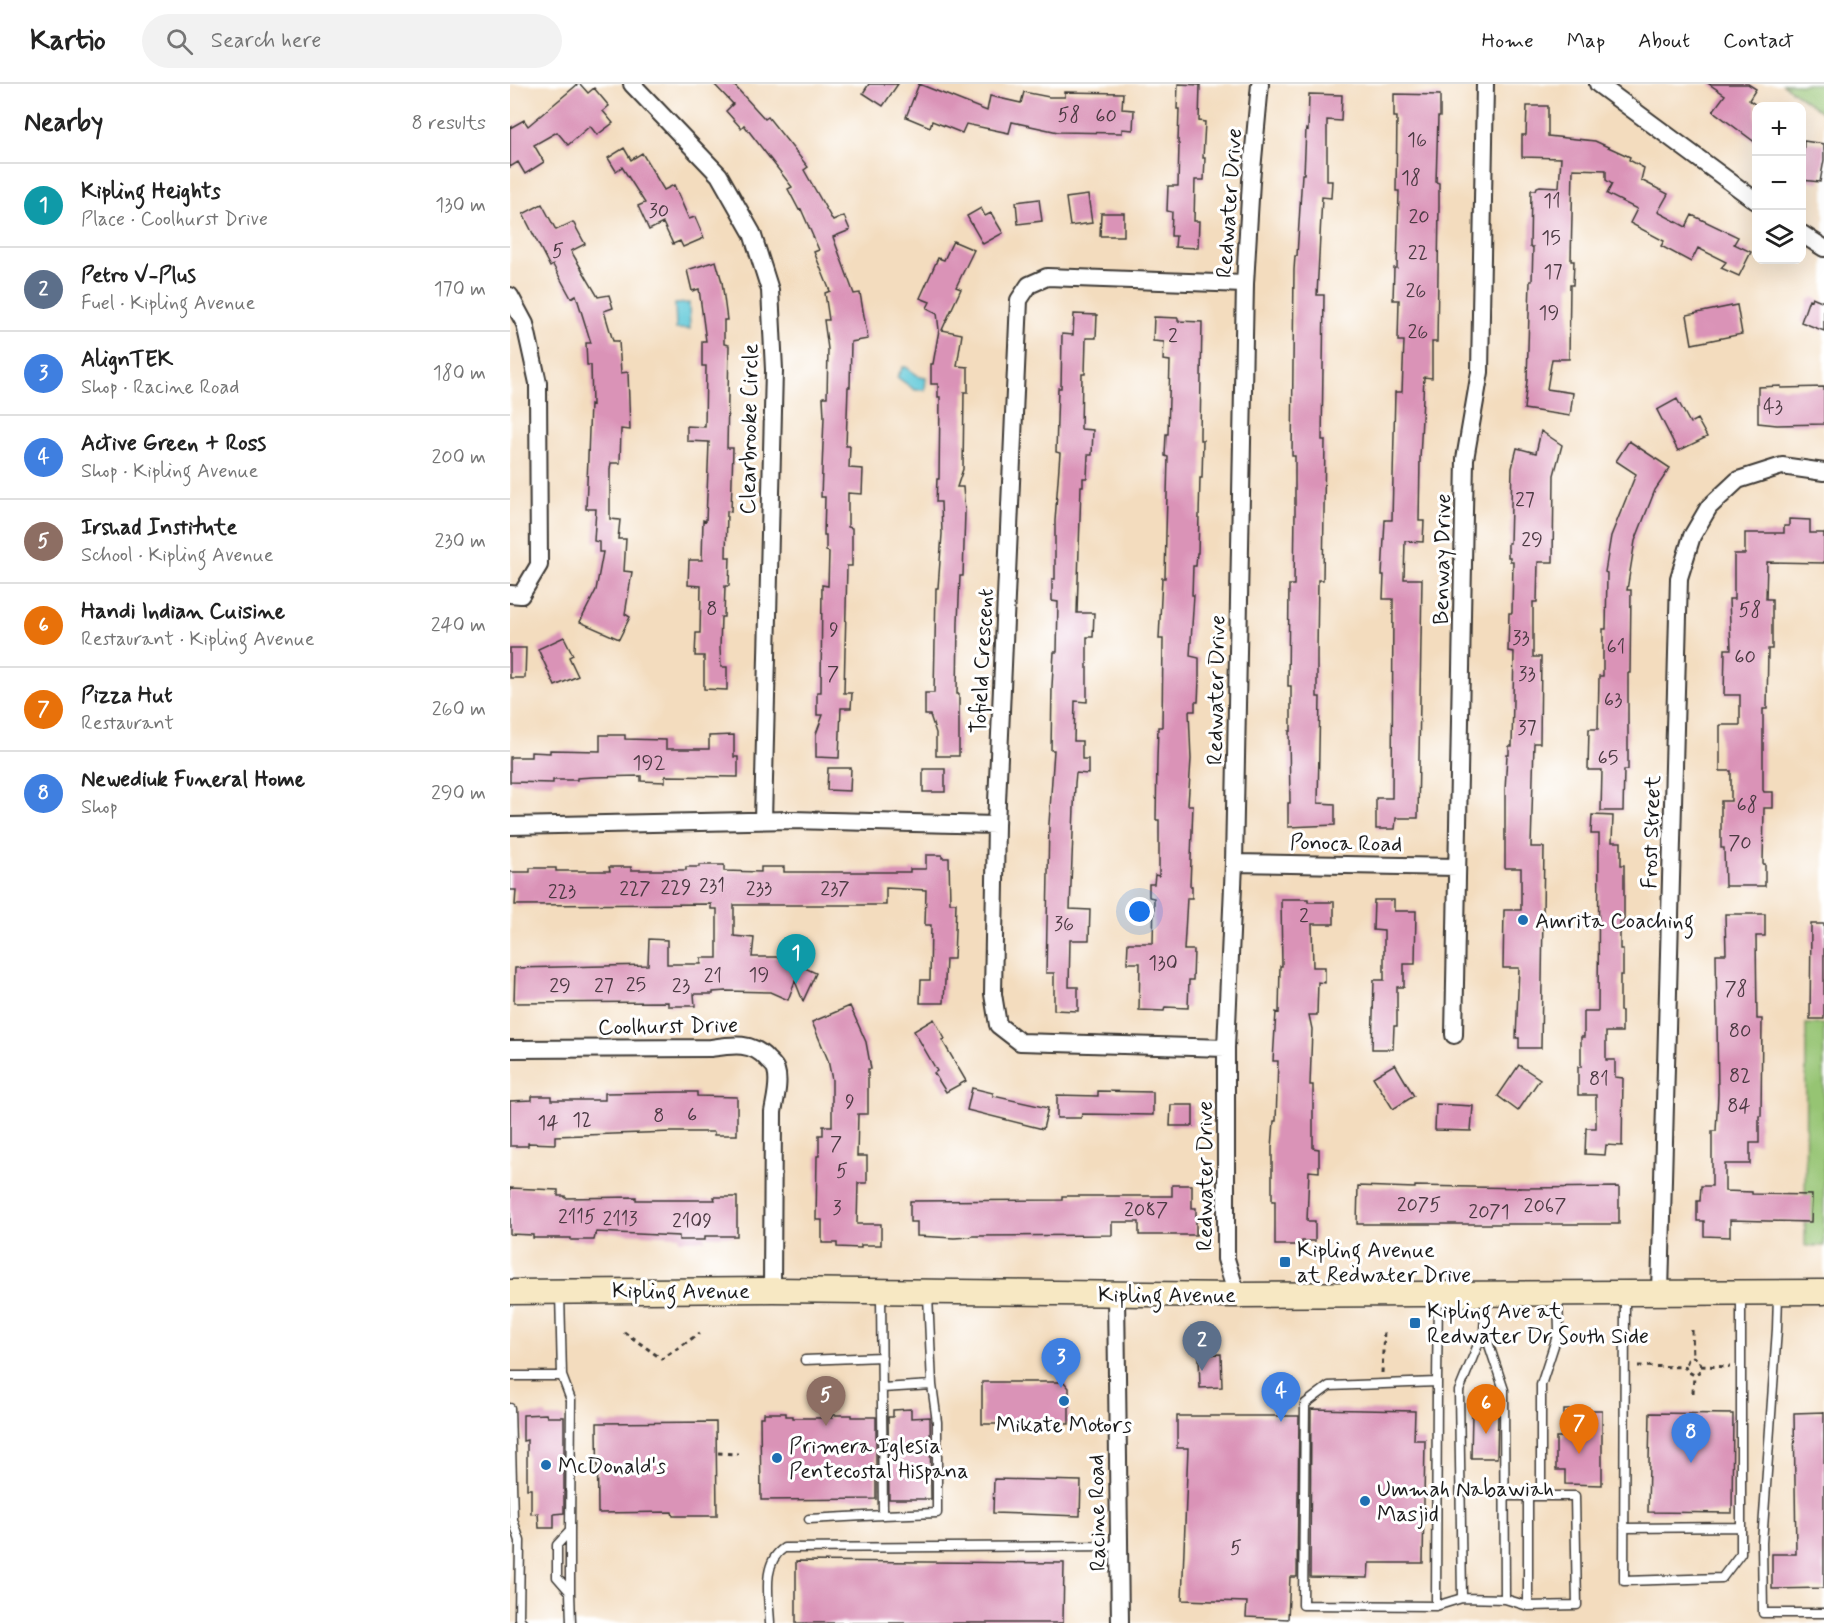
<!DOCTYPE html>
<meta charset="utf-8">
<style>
body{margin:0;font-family:Mynerve,sans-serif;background:#f2f2f2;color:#222}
.controls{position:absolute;right:18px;top:18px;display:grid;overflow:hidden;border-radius:12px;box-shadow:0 6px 24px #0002}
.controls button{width:54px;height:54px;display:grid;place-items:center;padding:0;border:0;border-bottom:2px solid #e0e0e0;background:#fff;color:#222;font:30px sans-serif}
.you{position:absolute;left:630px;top:828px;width:21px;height:21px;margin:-15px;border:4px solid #fff;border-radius:50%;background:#1a73e8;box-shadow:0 0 0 9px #1a73e833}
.badge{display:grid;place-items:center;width:39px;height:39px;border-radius:50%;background:#d93025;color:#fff;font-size:20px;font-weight:700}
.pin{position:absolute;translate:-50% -50px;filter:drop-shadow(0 2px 3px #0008)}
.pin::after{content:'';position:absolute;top:32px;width:21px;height:18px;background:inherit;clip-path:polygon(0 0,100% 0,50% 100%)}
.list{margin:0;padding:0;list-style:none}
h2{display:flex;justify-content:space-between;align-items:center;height:78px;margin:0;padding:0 24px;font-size:26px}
h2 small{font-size:20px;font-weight:400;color:#767676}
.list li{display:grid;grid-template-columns:39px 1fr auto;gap:18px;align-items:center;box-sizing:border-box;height:84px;padding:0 24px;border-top:2px solid #e0e0e0}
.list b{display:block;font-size:22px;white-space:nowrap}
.list p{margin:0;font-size:20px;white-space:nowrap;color:#767676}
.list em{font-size:20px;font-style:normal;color:#767676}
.icon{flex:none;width:33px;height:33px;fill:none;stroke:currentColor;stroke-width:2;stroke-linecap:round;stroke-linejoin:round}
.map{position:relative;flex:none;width:1314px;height:1539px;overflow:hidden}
header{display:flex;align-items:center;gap:36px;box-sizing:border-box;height:84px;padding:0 30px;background:#fff;border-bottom:2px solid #e0e0e0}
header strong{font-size:28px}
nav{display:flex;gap:33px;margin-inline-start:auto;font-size:21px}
.search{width:420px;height:54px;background:#f2f2f2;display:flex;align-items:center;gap:15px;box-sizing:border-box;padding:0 21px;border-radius:33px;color:#767676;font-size:22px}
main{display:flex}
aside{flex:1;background:#fff}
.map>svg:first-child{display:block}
.green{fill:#96c473;stroke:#597048;stroke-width:1.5}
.water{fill:#5ec8d8;stroke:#3d727a;stroke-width:1.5}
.building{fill:#da93b7}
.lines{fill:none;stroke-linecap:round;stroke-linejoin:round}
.service-casing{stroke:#3c3934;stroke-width:11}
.minor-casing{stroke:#3c3934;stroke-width:20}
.secondary-casing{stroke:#3c3934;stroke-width:27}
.path{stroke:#3c3934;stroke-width:3;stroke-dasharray:4.5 4.5;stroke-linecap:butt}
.service{stroke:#fff;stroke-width:8}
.minor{stroke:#fff;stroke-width:16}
.secondary{stroke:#f7e8c3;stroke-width:24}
.poi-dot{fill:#1f6fb2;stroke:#fff;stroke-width:2}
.labels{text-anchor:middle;stroke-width:6;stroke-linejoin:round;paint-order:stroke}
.number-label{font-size:20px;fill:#4c3a43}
.street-label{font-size:22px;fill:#1c1c1c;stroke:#fff}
.poi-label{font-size:22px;fill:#1c1c1c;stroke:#fff;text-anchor:start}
</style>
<header>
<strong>Kartio</strong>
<div class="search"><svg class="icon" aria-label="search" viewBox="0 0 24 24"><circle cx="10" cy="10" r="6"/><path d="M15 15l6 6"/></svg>Search here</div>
<nav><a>Home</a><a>Map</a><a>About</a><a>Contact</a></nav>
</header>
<main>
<aside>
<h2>Nearby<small>8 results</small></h2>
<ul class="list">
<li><span class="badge" style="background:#0f9aa8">1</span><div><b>Kipling Heights</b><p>Place · Coolhurst Drive</p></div><em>130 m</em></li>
<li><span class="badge" style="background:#5c6f8a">2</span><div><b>Petro V-Plus</b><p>Fuel · Kipling Avenue</p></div><em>170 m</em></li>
<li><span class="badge" style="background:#3f7fe0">3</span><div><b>AlignTEK</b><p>Shop · Racine Road</p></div><em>180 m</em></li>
<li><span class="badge" style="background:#3f7fe0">4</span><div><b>Active Green + Ross</b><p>Shop · Kipling Avenue</p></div><em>200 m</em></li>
<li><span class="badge" style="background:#8d6e63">5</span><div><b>Irshad Institute</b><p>School · Kipling Avenue</p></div><em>230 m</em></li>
<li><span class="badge" style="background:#e8710a">6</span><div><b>Handi Indian Cuisine</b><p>Restaurant · Kipling Avenue</p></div><em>240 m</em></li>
<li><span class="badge" style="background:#e8710a">7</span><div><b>Pizza Hut</b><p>Restaurant</p></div><em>260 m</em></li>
<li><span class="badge" style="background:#3f7fe0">8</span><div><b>Newediuk Funeral Home</b><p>Shop</p></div><em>290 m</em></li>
</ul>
</aside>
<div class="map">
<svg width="1314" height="1539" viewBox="0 0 1314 1539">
<rect width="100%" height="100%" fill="#fff"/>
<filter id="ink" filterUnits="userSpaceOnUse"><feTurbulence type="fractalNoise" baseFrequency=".0167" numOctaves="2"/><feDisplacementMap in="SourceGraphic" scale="12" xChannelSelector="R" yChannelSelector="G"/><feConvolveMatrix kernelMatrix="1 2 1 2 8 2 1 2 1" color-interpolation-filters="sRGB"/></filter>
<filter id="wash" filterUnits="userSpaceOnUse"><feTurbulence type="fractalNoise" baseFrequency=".008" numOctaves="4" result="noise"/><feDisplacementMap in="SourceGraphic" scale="24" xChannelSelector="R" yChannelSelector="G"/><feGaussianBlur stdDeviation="1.35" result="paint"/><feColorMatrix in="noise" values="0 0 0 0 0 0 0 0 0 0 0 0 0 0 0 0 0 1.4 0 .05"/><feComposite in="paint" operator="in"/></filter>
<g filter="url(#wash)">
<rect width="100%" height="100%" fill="#f3dcbe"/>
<path class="green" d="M1273,0H1314V30Z
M1296,940H1314V1162H1295Z"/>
<path class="water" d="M179,219L180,245H166L165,220Z
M393,283H396L410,293L416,294L415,306H405L387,293Z"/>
<g id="blocks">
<path class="building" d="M68,0H70L78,9L84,4L99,22L93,27L103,39L87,51L80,42L58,61L47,48L24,61L34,78L15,90L8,78L0,83V44L14,36L18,42Z
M204,0H223L255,35L258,33L298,83L294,86L323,137L334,132L340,146L323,153L344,210L350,209L358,255L341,258L340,303H338L336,362H340L339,384L353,385L352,410L338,409V443L342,444V482H337L334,609H342L341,624H331L329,674L306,673V650L313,631H307V608H311L312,501L318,502L319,468L316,467V451H314L315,413H311L314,333L313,313H317L318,265L314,236H319L315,209L320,207L304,168L309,166L291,125L289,126L278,105L282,103L234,41L231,44L216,27L223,20Z
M359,0H388L373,22L353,9Z
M409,0L477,27L480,12L511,19L514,8L539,13H555V8L613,9L612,25L624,26L623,46L612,45V49L548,48L502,38L499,49L456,40L452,49L422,37L420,43L396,33Z
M668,0L690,1L689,37L695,38L693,74H695L694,96H685L684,137H689L688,164L665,163L666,152H661L662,128L657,127L658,102H668L669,60L668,59L669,25H667Z
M1199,0H1238L1246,5L1239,16L1246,21V59L1203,27L1215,11Z
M799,10L832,11L831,37L817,36V97H822L821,114L812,113L807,211H814L812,356H815L813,496H808L807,569V613H810L808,719L825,720V741L778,743V719H780L779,647H781V602H778L779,501H784L785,428V372H782L784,186L785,172H787L792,90H794L796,45L798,46Z
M884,10L930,11V33H928L926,98L929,99V121L927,258H922V294L914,293L910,375L909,437H914L913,458L895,457L894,495H912L908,734H886L885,745H866V714H882L883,515H873L874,491H872L875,436H882L885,308H892L894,257H888L889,216H883L884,184H887L889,107H886L887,33H884Z
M1017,22H1038V52L1085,57L1120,73L1119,76L1134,84L1131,96L1158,110L1148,128L1176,143L1182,131L1228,153L1224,160L1241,168L1229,192L1211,184L1216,178L1188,164L1181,178L1151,162L1154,157L1120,139L1127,125L1097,110L1102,100L1096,96V86L1063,85L1061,177H1064L1063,201H1060L1059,275H1042L1037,305L1063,309L1060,332L1014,325L1017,296L1020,197H1022L1023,163H1020L1021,106H1026L1027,103L1030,102L1049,103L1051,74L1012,73V51H1016Z
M1294,57L1314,60V76L1310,98L1292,96Z
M114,64L121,76L132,69L154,106L164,101L179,135L185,133L194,154L173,163L170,157L163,160L153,139L139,146L128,122L135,119L112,83L106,87L98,74Z
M578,111L582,139L560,142L556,114Z
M529,115L532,137L508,140L506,118Z
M32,120L46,146L63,138L75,160L61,167L88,213L99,211L103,224L94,227L103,257H109L111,289L118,288L120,346L111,345L110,379H101L100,385V435L110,436L108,455H116L114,487L122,488L115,530L120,533L109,555L70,538L86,506L93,468H89V458L84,457L86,425H76L80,320L82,321L81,281H77L76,259H81L66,211L61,214L43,181L40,183L13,130Z
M471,124L475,132L481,129L493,149L473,160L457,132Z
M591,129H614V152H590Z
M443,157L464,166L446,203L451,205L432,246L452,250L447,282L458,283V308H454L453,385L447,403H453L455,428L453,492H450L448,538L447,610H449V672H426V649L420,631H415V609H424L426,504H428L432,450L431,418H426L427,395H429L430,313H428V300H421V280H423L429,246L427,229L417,224L420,218L410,214L428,174L434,176Z
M206,177L212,198L217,236H214V260L219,261L217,364H223L221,428L217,427L216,473H220L219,502H215L214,533H211L210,564L211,583H217V606L194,605V572H185L186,549H190L191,502L178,501L179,476H192L193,436L196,437L199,358L177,357V342L195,343L196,282H192V257H196L189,205L182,207L177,186Z
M1302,213L1314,218V247L1291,238L1299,215L1301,216Z
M1227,221L1232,250L1182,260L1177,231Z
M564,230L587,231L586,254H576L575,290H572L571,345L583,346L582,371H578L577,394H573V402H571L567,529H584L583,553H577V618L565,617L564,657H572V675H578V690L566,689L565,699L560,825L580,826L579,856H560L559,903H568V927L544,926V889H536L539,740L544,666H541L542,602L544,568H547L548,518L542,517V495H545V437L550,369L546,368L548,304H551L552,250L563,251Z
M644,233L668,234V237L692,238L690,349V356H693L692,394H690L688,469H687L686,482H683L682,511H684L680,572L689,574V596L688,618H685V627H679L681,675L678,721H683L680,802H682V814H677L674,866H684L683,896H679L678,924L655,923L654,927L629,926L630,879H617L618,859H643L644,814L639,813V800H644L645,791L649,792V736H646L647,675L648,643H652L653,555H649L652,494H655L656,449L658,373L655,372L656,350H658L660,277L653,276L654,258L643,257Z
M1271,302V304L1314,303V340L1267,341L1248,339V303Z
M1167,315L1180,339L1187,335L1197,353L1168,367L1147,326Z
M1031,347L1052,361L1044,391L1043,478H1028L1027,518H1023V573H1031L1030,659H1024L1021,763H1034L1031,964H1009V954H1006L1009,884H993L994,826H1011V784H995V706L997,671H999V662H1002L1004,568L998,567L999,529H1002L1003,477H1000V473H998V459H1000L1002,384L1007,364L1026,369Z
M1119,357L1160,384L1145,406L1125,457L1117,506H1121L1120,589H1118V686H1114L1113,727H1091L1092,686H1078L1079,645H1088L1089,592H1093V545H1096L1097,489L1095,488L1101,452L1126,390L1106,377Z
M1279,435L1300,436V449H1314V479L1257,478L1256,515H1262V565H1258L1257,625H1253V706L1254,708H1263V724H1254L1253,780H1255V802H1215L1214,764H1211V717H1221V687H1210V641H1230V611H1214L1215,565H1221L1219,515H1224V470H1235V449H1274V442H1279Z
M54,553L63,571L59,573L68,592L45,602L28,565Z
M0,564H16L15,594H0Z
M90,651H115V655L156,656V665H199V652L224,651V673H228V693L155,692V698L131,697V692L83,693L67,694V696H43V699L0,698V673H21V668L40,669V666L90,667Z
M318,684H341L340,707L317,706Z
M413,685H435V708H413Z
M1082,731L1103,732L1102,758H1111V781H1114V838H1110V865H1113V891H1110V927H1112V948H1096V976H1105V993L1113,994L1112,1062L1096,1061L1095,1071L1075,1070L1076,1044H1086V1011H1068V983H1071V953H1074V927H1088L1089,750H1081Z
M416,771H432V774H439L440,819H446L444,875H436L434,919H410L411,896H420L421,841H415L416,806L376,804V821H224V852L244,854L242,873H271L306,889L293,917L285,897L278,916L260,908L216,907L203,908V910H184L185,922H158V918L4,919L5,884L138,881L139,855L157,856V880H191V874H207V825H201V820L5,821L6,806H0V788H20V784H46V787H100L99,783H121V786H176V783H189V781H214V787L251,788V783H274V788H400V785H416Z
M771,815H798V818H824V840H802L803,883H815V899L808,898L807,931H799L802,945L800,1001H803V1064L809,1065V1088L799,1087L797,1137H805V1157H792V1161H765V1117H762V1064L764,1037H766L768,977H763L766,928L769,929L770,882H772Z
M864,816H884V827H906L905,880H894V903H887V942H884L883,965H862L864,896H874V847L863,846Z
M1215,830H1255V852H1246L1247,935H1252L1251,1032H1249V1059H1240V1080H1215V1107L1242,1108V1110L1302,1111L1301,1138L1220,1136V1153L1194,1152V1137H1187V1117H1190L1191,1102H1202V1047H1206L1208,1010L1206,870H1216Z
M1301,840H1314V935H1300Z
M340,922L356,958L361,985H358V1030H348L347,1072H357V1099H348L347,1140H371V1161H351V1164L327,1163V1159H312V1136H306L307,1072H309V1051H313V1042H322V996L318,976L302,938Z
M424,935L435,955L432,956L456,997L436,1008L424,989L427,987L404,947Z
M885,980L904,1012L883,1025L863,993Z
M1009,981L1030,995L1008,1027L988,1012Z
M462,1004L483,1009V1012L538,1024L533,1045L457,1026Z
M588,1007L643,1008V1031L572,1030L571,1034H547V1011L588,1012Z
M169,1008H187V1012L227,1013V1051H204V1048H162L45,1052V1060L18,1059V1062H0V1017L22,1016V1012H41V1016H95V1009Z
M926,1020L963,1022L961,1047L925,1046Z
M661,1021H683V1042H660Z
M662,1101H682V1124H686V1151H629V1138H602V1151L463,1152L460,1153L444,1154L407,1152V1138H400V1117L552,1116V1112H662Z
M848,1102L905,1104V1102L1017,1104L1109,1103V1140H847Z
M0,1104L48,1106V1112H55V1114L126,1113V1116H205L204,1113H227V1152H195V1156H169V1152L86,1148L84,1156H61V1154H23V1151L0,1150Z
M711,1270L712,1303L690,1304L689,1271Z
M472,1298H554L559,1304V1340H472Z
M401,1325V1334L420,1333L421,1415H379L378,1333H383V1326Z
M801,1325L905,1327L904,1356H915L913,1479H859L858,1494L800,1493Z
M1054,1326H1092V1401L1055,1400V1386H1046V1353H1054Z
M1314,1328V1504L1262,1505V1470H1286L1284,1329Z
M254,1329H276V1332H283V1334H322V1331H342V1333H366V1415L251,1416L250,1333H254Z
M962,1329H988L987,1374H961Z
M1140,1329L1223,1330L1222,1429L1138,1428Z
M36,1330L37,1333H54V1429L44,1430V1444H29L28,1429L21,1430V1405H17V1356L13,1357V1331Z
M667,1332H789L787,1493H780L778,1535L736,1533L737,1518L672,1516L678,1364H667Z
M206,1338L207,1432H163L162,1428L88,1429L87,1339Z
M484,1395L571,1397L570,1432L483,1429Z
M286,1477L554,1479L553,1539H286Z"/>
</g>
</g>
<g filter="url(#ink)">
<use href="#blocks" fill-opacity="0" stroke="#3c3934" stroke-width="1.5"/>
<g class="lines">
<g class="service-casing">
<path id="service" d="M50,1209L52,1292L61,1316L60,1447L47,1461V1493L60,1508L61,1539
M1268,1211L1267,1245L1252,1459L1253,1529H1314
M1115,1212L1114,1497L1212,1494L1231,1469V1209
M974,1246L976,1213
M295,1276L372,1273
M0,1292H52
M927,1298L926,1522L793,1521L795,1320L819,1302L927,1298L928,1211
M372,1304L422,1301
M0,1324L3,1436L10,1457L9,1534L13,1539
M996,1412H1018V1522
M1031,1412V1301L1049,1246L1048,1211
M373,1431L427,1429V1338L422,1301L418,1211
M299,1435L373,1431L371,1211
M1114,1444L1231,1443
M60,1508V1447
M995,1515L994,1306L974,1246L949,1307L952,1514L995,1515L1018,1522L1067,1521L1065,1412H1018
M926,1522L952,1514
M260,1539C259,1514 251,1479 274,1464L609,1462"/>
</g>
<g class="minor-casing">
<path id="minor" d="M122,0L209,91L242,149L260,206L264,286L253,736
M1088,0L1246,117
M1292,150L1314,164
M0,212L15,240L28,299L29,481L11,511L0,510
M0,742L280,736L486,741
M724,779L947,783
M944,951L955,375L970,288L975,0
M716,964L510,958L488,941L483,910L486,741L509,216L519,201L537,193L735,200
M0,965L201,964C221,961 242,957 257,975C260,978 265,982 266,986C270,998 265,1016 263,1028L262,1206
M1150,1208L1169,494L1182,452L1199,423L1228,396L1272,382L1314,388
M606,1210L610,1539
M727,1211L716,1175V964L724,779L735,200L741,97L750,0"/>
</g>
<g class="secondary-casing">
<path id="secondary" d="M0,1208L262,1206L727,1211L1314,1208"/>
</g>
<path class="path" d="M1182,1246L1183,1273
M114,1248L152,1275L190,1249
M1128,1282L1175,1283L1177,1287L1184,1291L1189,1288L1191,1282L1189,1276L1183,1273L1178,1276L1175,1283
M1191,1282L1220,1283
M872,1289L874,1246
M1183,1309L1184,1291
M208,1369L228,1370"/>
<use href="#service" class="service"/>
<use href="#minor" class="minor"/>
<use href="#secondary" class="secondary"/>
</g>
</g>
<g class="poi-dot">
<circle cx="1013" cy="836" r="6"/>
<rect x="769" y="1172" width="12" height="12" rx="3"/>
<rect x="899" y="1233" width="12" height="12" rx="3"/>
<circle cx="554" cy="1317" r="6"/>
<circle cx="267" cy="1374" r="6"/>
<circle cx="36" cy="1381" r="6"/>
<circle cx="855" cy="1417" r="6"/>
</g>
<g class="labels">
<g class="number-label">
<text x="559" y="37">58</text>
<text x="596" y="38">60</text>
<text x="907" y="62">16</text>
<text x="901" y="100">18</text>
<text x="1042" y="123">11</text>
<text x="149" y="133">30</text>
<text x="909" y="139">20</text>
<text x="1041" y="160">15</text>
<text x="48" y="173">5</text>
<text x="908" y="175">22</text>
<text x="1043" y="194">17</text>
<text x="906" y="213">26</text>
<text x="1039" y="235">19</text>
<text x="908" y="254">26</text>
<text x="663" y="258">2</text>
<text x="1263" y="329">43</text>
<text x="1015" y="422">27</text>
<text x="1022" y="462">29</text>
<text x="202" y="531">8</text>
<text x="1240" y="532">58</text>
<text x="324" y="552">9</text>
<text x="1011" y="560">33</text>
<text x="1106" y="569">61</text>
<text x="1235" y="579">60</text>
<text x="323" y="596">7</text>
<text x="1017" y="596">33</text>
<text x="1103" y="622">63</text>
<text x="1017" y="650">37</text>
<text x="1098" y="680">65</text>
<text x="139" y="685">192</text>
<text x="1237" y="727">68</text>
<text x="1230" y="765">70</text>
<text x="202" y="808">231</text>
<text x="166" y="810">229</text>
<text x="125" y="811">227</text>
<text x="249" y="811">233</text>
<text x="325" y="811">237</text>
<text x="52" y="814">223</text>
<text x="794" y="838">2</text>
<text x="554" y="846">36</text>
<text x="653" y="885">130</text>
<text x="249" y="897">19</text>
<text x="203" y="898">21</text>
<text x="126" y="907">25</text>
<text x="50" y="908">29</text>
<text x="94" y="908">27</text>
<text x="171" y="908">23</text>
<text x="1226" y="911">78</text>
<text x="1230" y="953">80</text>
<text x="1230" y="998">82</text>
<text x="1089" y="1001">81</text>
<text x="340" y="1024">9</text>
<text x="1229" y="1028">84</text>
<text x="182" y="1037">6</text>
<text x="149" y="1038">8</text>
<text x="72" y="1042">12</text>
<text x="38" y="1045">14</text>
<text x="326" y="1066">7</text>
<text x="332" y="1093">5</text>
<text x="909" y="1127">2075</text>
<text x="1035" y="1128">2067</text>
<text x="327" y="1130">3</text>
<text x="636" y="1132">2087</text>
<text x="979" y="1134">2071</text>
<text x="67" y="1139">2115</text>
<text x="110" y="1141">2113</text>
<text x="182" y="1143">2109</text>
<text x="726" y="1470">5</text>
</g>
<g class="street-label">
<text transform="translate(718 119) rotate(-86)" y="8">Redwater Drive</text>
<text transform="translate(238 345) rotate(-89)" y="8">Clearbrooke Circle</text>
<text transform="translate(931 475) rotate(-89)" y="8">Benway Drive</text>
<text transform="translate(471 577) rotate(-87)" y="8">Tofield Crescent</text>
<text transform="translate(705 606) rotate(-89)" y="8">Redwater Drive</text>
<text transform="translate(1140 748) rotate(-88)" y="8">Frost Street</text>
<text transform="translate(836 758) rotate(1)" y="8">Ponoca Road</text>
<text transform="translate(158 941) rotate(-1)" y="8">Coolhurst Drive</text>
<text transform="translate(694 1092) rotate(-90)" y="8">Redwater Drive</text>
<text x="171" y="1214">Kipling Avenue</text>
<text x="657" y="1218">Kipling Avenue</text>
<text transform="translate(586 1429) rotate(-91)" y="8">Racine Road</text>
</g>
<g class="poi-label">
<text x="1025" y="844">Amrita Coaching</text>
<text x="787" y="1173">Kipling Avenue<tspan x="787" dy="25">at Redwater Drive</tspan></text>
<text x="917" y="1234">Kipling Ave at<tspan x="917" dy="25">Redwater Dr South Side</tspan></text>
<text x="554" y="1348" text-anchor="middle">Mikate Motors</text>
<text x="279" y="1369">Primera Iglesia<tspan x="279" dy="25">Pentecostal Hispana</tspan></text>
<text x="48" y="1389">McDonald's</text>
<text x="867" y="1412">Ummah Nabawiah<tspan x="867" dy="25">Masjid</tspan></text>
</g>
</g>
</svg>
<div class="controls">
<button>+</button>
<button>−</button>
<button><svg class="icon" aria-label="layers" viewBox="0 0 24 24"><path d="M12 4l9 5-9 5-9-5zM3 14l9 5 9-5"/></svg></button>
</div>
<div class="you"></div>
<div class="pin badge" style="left:286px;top:900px;background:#0f9aa8">1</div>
<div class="pin badge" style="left:692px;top:1287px;background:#5c6f8a">2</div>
<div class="pin badge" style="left:551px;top:1304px;background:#3f7fe0">3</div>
<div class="pin badge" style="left:771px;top:1338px;background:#3f7fe0">4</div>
<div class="pin badge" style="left:316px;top:1342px;background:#8d6e63">5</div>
<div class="pin badge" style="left:976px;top:1350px;background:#e8710a">6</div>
<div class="pin badge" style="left:1069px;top:1370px;background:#e8710a">7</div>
<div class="pin badge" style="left:1181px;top:1379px;background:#3f7fe0">8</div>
</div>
</main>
